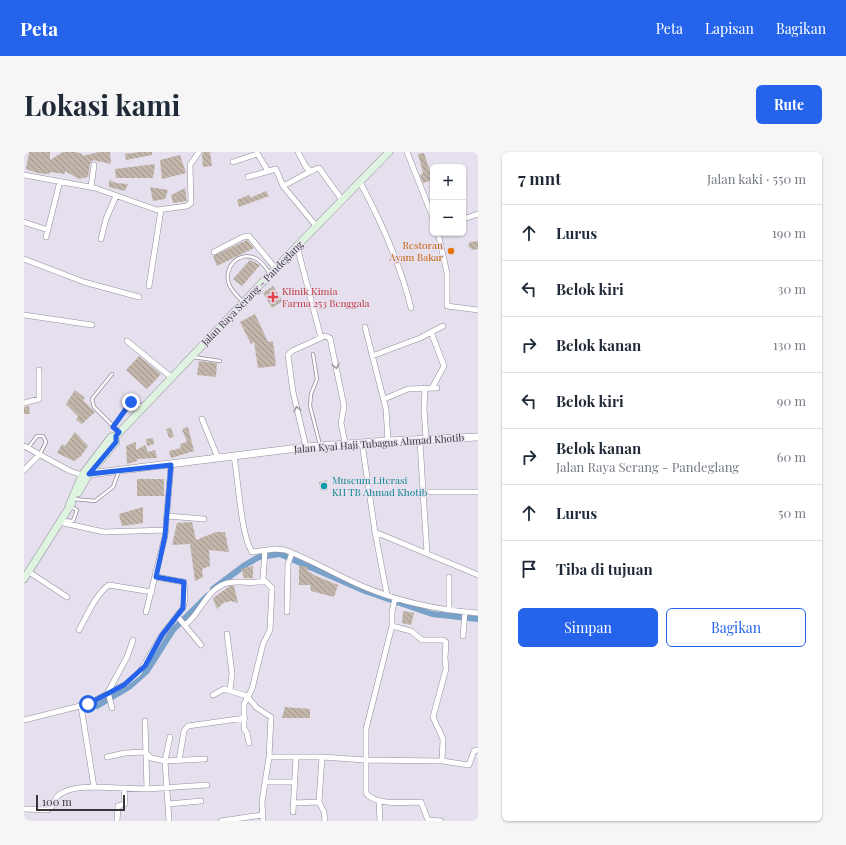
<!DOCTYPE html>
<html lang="id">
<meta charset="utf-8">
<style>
body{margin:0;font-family:"Playfair Display",serif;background:#f6f6f7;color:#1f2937}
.controls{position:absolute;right:12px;top:12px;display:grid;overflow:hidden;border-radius:6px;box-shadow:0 1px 3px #0004}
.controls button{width:36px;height:36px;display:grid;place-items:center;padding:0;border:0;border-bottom:1px solid #e0e1e3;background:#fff;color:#1f2937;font:20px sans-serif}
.scale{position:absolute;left:12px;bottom:10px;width:89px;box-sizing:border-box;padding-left:4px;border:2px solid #38363b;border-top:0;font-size:11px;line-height:14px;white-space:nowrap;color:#38363b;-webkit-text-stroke:3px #e6dfed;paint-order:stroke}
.stop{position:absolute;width:12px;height:12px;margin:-9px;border:3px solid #2563eb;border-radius:50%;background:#fff}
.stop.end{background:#2563eb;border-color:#fff;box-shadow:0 1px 4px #0008}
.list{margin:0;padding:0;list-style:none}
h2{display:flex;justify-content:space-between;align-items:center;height:52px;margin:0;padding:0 16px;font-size:17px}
h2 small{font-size:13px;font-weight:400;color:#747a83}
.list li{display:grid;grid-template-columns:26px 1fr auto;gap:12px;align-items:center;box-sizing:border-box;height:56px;padding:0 16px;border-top:1px solid #e0e1e3}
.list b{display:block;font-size:15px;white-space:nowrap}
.list p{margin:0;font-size:13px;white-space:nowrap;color:#747a83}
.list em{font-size:13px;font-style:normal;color:#747a83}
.actions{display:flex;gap:8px;padding:12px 16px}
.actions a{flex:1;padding:9px 0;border:1px solid #2563eb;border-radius:6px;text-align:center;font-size:14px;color:#2563eb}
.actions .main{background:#2563eb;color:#fff}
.icon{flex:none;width:22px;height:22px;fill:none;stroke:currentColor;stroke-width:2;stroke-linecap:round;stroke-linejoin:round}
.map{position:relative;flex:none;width:454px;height:669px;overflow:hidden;border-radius:6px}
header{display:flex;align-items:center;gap:24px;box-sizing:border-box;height:56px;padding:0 20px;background:#2563eb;color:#fff}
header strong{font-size:19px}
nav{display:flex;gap:22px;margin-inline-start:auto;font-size:14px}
.intro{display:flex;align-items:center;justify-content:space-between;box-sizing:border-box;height:96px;padding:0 24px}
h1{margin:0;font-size:28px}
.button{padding:10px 18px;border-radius:6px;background:#2563eb;color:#fff;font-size:14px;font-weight:700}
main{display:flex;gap:24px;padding:0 24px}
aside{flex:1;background:#fff;border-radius:6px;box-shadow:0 1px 3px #0004}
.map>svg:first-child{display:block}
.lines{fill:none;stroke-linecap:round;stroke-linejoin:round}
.canal{stroke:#78a2ca;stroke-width:6}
.building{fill:url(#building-back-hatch)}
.service-casing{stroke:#938d9b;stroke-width:4}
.minor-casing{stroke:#938d9b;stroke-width:6}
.tertiary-casing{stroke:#938d9b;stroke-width:8}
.secondary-casing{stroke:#938d9b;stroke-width:8}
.service{stroke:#fff;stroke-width:2.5}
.minor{stroke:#fff;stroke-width:5}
.tertiary{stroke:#fff;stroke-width:7}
.secondary{stroke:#dff4e0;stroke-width:7}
.oneway{stroke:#9c9a9d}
.route{stroke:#2563eb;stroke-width:5}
.food-dot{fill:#e8710a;stroke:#e6dfed;stroke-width:1.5}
.health-dot{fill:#e0444e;stroke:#e6dfed;stroke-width:1.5}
.culture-dot{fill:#0f9aa8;stroke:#e6dfed;stroke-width:1.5}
.labels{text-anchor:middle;stroke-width:3;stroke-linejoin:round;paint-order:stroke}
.food-label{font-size:10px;fill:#c56008;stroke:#e6dfed;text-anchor:end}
.health-label{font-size:10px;fill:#be3a42;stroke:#e6dfed;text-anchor:start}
.street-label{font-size:10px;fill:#38363b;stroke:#e6dfed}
.culture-label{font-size:10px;fill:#0d838f;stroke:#e6dfed;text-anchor:start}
</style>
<header>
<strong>Peta</strong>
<nav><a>Peta</a><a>Lapisan</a><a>Bagikan</a></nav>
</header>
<div class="intro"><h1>Lokasi kami</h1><a class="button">Rute</a></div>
<main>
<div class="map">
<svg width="454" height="669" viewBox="0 0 454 669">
<defs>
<pattern id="building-back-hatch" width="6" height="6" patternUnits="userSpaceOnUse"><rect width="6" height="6" fill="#c2b6ab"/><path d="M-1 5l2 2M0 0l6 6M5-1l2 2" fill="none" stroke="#9f958c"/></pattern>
</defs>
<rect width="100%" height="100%" fill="#e6dfed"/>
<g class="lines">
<path class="canal" d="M189,437L221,413L235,405L256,402L341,439L408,462L454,467
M73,554L105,535L123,519L149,478L183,444"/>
</g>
<path class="building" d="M5,0H26V8L39,0H52L58,2V4L75,0H86L87,12L69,8L66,12L64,25L55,27L41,19V22L26,20L25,22L13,21L2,17Z
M116,0H128V3L102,8L101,2Z
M179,0H186L188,14L179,15L178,3Z
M400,1L409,28L399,31L396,23L399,21L394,2Z
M156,3L162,21L138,27L136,8Z
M131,12L129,26H92L91,17Z
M85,28L92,31L104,32L101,39L85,35Z
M126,35L144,38L141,47L129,49Z
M161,36L163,49L149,51L147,43Z
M242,39L245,44L215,55L213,48L225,43L226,46Z
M223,88L230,96L193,114L189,104Z
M454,89V97L449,98L444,94L446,90Z
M226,108L236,113L218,134L209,127Z
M249,134L259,149L248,156L239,141Z
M231,162L244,190L249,189L252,214L234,216L230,190L227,192L216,170Z
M115,204L137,222L123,237L102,218Z
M175,209L193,211L192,225L173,223Z
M51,238L61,246L59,248L71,260L58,272L52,268L54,264L42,252Z
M5,254L6,262H0V255Z
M164,275L170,299L147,306L145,299L157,296L156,292L163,290L158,277Z
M147,276L150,285L145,286L142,277Z
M51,280L64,294L57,304L50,309L33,301L38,292L41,294Z
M129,286L130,292L123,294L122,287Z
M112,290V298L121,293L124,300L131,298L133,306L113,307V309L103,312L102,294Z
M113,327H140V344H113Z
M303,328L304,338L297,339L295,330Z
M119,355V371L98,374L95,362Z
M168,370L172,388L192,380H201L205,400L185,398L186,414L178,417L179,425L171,429L166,392L148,393L153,371Z
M229,414V426H220L217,417Z
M275,414L284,415V419L292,424L314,433L310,445L287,439L286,433H275Z
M206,434H210L214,451L207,449L199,451L193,457L189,446Z
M379,459L390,461L387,473L378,471Z
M261,555L286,557V566H258Z"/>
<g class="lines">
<g class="service-casing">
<path id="service" d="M218,149C213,144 207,138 205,132C199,115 215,99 231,106C238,109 242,116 246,122
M289,202L293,227L287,242L286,254L296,293
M169,205L196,209
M88,222L68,247L70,255L95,280
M89,275L106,250L118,254
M4,296L13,284H19L22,290L16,302
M50,347L71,349L89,335L95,319
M39,368L49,369L53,358L46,354"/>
</g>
<g class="minor-casing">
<path id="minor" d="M274,0L282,15L287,19
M383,0L409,66
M233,1L244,19
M209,10L233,2
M0,23L71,36L133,58L163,54L167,51L166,13L175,0
M224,25L252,17L259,34L293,75
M336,30C358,71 376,111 387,156
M259,34C266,31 291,16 295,16L318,48
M67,35L70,13
M439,67L454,62
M0,70L24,78
M414,81L423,121V154L454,158
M22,85L36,29
M77,87L82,67L92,44
M273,94L297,186
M190,100L219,85L225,84L252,117
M0,107L60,130L115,145
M125,134L137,58
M0,163L68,173
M341,175L362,257L364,289
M407,180L420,214L408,236
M103,189L147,225
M348,204L396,186L419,174
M401,236L400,257L402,287
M360,247L384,237L413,236
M0,251L15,247V218
M178,267L194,306
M396,288L399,340H454
M338,291L351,380L454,423
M0,294L46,319L58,323
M282,295L269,240L264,203L268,199L301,184L306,186L320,254L317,271L321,291
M210,304C214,326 217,384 228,400L251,397L261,398C288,408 312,423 338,434C375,450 414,458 454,461
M0,318L15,303
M399,340L403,401
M143,364L180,367
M35,370L80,380L142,378
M351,380L363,443
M5,420L43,445
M371,446L368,460V474L342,577V641C351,654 383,650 397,650L404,668L417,669
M425,458V425
M122,460L141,384L147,313
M263,460L264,412L268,401
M153,464L177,493
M161,473C176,462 181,440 200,432C212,427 228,433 241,429
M368,474L387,479L398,488H419L422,490L421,506L422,517L409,565L419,587L418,609
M55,478C63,464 71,443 85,433L128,440
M203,482L208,521L206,538
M439,484L441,460
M189,543L200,537L223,544L233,556L247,565L245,605L238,650L239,669
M88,556L84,540L103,505L109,488
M0,568L64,552L100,533L115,521L138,483L159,456L161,447L160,430L132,425
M121,569L123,637
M225,591L223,581L220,577V552L228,537L239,492L246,478L248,436L239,427L241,398
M83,605L101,601L121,600L127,606L141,609L181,607
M245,605H298L341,608L418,609L445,613L450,599L454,598
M298,605L295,650L300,660L301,669
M155,609L160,579L164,574L221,566
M242,630H270
M70,635L123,637L183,633
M355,649L356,669
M269,651L295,650
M144,652L177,649
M0,657L24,658C30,654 29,649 33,645C41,636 59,635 70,635L57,554
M269,660L272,605
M93,669L94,654L101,652L100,637
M145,669L141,609L146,585
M197,669L238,663"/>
</g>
<g class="tertiary-casing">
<path id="tertiary" d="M65,322L282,295L364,289L454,285"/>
</g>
<g class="secondary-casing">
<path id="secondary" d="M54,341L65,322L92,290V284
M45,354L58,323L87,285L92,284L273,94L365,0
M0,427L48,351"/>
</g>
<use href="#service" class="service"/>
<use href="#minor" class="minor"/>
<use href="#tertiary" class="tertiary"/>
<use href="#secondary" class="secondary"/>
</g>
<defs><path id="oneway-chevron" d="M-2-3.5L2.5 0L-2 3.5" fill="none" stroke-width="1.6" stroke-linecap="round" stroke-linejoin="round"/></defs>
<g class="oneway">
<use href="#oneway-chevron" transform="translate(312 214) rotate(77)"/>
<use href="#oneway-chevron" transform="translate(273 257) rotate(-103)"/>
</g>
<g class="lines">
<path class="route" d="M64,552L100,533L121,514L138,483L159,456L160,430L132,425L141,384L147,313L65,322L92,290V284L95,280L89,275L107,250"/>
</g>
<circle class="food-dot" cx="427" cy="99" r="4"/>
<path class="health-dot" d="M247 139h4v4h4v4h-4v4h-4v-4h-4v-4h4z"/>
<circle class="culture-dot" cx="300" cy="334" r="4"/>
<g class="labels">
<g class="food-label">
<text x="419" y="97">Restoran<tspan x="419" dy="12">Ayam Bakar</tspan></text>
</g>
<g class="health-label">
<text x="258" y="143">Klinik Kimia<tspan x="258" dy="12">Farma 253 Benggala</tspan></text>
</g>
<g class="street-label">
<text transform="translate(228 141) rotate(-46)" y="4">Jalan Raya Serang - Pandeglang</text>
<text transform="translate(355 291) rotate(-4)" y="4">Jalan Kyai Haji Tubagus Ahmad Khotib</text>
</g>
<g class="culture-label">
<text x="308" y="332">Museum Literasi<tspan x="308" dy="12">KH TB Ahmad Khotib</tspan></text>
</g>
</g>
</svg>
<div class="controls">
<button>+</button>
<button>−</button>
</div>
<div class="scale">100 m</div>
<div class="stop" style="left:64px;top:552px"></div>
<div class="stop end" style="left:107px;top:250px"></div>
</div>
<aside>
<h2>7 mnt<small>Jalan kaki · 550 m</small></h2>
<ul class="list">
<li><svg class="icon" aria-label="ahead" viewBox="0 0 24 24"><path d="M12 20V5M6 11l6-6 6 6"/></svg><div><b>Lurus</b></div><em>190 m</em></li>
<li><svg class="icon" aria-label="left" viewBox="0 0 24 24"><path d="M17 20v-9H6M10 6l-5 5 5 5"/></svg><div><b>Belok kiri</b></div><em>30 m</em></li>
<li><svg class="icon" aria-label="right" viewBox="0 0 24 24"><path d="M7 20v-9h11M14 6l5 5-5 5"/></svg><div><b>Belok kanan</b></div><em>130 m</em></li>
<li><svg class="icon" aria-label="left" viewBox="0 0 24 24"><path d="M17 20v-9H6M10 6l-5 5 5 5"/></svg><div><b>Belok kiri</b></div><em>90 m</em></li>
<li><svg class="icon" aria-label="right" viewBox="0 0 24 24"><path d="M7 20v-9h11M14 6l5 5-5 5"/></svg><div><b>Belok kanan</b><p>Jalan Raya Serang - Pandeglang</p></div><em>60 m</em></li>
<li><svg class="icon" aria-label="ahead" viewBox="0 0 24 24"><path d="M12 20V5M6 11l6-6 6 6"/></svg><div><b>Lurus</b></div><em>50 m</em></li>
<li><svg class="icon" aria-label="arrive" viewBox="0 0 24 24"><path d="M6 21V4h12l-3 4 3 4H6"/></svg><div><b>Tiba di tujuan</b></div></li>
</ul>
<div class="actions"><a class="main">Simpan</a><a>Bagikan</a></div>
</aside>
</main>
